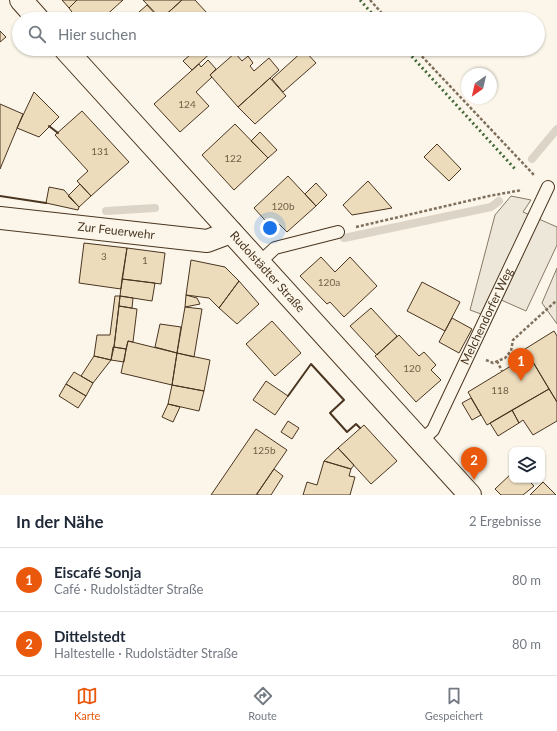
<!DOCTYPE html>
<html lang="de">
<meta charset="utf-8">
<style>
body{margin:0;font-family:Lato,sans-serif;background:#f2f2f3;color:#1f2937}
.controls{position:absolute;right:12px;bottom:12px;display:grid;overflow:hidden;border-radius:8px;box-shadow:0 1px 3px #0004}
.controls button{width:36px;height:36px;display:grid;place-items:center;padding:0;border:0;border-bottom:1px solid #e0e1e3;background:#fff;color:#1f2937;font:20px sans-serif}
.compass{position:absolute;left:461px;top:68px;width:36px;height:36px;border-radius:50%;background:#fff;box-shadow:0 1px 3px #0004;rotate:214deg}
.you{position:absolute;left:270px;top:228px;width:14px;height:14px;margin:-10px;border:3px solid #fff;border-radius:50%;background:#1a73e8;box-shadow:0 0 0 6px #1a73e833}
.badge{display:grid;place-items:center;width:26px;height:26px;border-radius:50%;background:#ea580c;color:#fff;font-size:13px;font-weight:700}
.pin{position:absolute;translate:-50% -33px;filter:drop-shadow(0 1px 2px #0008)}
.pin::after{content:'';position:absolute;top:21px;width:14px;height:12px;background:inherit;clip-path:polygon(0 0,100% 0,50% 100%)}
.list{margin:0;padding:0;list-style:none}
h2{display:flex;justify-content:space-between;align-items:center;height:52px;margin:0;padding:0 16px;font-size:17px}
h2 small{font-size:13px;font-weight:400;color:#747a83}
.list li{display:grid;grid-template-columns:26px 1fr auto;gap:12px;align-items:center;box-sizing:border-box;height:64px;padding:0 16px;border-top:1px solid #e0e1e3}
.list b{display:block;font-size:15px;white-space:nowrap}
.list p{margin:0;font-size:13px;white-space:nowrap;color:#747a83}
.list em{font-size:13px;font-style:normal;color:#747a83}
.icon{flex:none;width:22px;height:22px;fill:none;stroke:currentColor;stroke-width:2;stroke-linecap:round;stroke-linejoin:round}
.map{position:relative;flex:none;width:557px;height:495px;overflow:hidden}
.search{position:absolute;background:#fff;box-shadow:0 1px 3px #0004;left:12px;right:12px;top:12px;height:44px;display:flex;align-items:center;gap:10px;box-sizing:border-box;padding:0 14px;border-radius:22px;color:#747a83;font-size:15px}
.sheet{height:180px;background:#fff}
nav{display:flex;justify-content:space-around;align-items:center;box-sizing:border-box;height:56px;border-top:1px solid #e0e1e3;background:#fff;font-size:11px;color:#747a83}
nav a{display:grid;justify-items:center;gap:2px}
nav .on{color:#ea580c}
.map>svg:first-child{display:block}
.green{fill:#ede6d9;stroke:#887966}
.parking{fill:#ede7d9;stroke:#887966}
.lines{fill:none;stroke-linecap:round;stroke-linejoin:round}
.stream{stroke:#dcd4c6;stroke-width:8}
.building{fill:#ecdcbc;stroke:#4a3520}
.lane-casing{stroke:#4a3520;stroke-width:14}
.street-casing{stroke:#4a3520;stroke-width:24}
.secondary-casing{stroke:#4a3520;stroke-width:24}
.path{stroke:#7f6f5c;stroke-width:2.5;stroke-dasharray:3 2;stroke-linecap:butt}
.lane{stroke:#fbf6e9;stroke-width:12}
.street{stroke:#fbf6e9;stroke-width:22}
.secondary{stroke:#fbf6e9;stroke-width:22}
.hedge{stroke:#436837;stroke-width:3;stroke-dasharray:2 3;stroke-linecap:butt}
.wall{stroke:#4a3520;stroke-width:2}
.labels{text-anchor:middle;stroke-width:3;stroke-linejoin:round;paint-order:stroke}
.number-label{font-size:10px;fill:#725f47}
.street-label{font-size:12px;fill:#4a3520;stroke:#fbf6e9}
</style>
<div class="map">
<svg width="557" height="495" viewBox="0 0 557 495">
<rect width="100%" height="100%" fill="#fbf6e9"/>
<path class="green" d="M557,268V324L542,303Z"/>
<path class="parking" d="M511,196L531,200L523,212L557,227V245L526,311L490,295L481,314L470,310L495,215Z"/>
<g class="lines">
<path class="stream" d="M532,159L557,129
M106,211L155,208
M344,238L491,207L499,201"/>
</g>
<path class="building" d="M62,0H77L69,8Z
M77,0H123L102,19H77L69,8Z
M143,0H182L161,19Z
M182,0H195L207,13L204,15L207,18L161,19Z
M147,5L160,19H131Z
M0,31L6,37L0,42Z
M197,49H215L192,70L183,61Z
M304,50L316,63L283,92L272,79Z
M235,53L242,61L248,56L253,63L250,66L254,71L269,58L279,70L238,107L210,75Z
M208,60L216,69L210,75L212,77L196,92L209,106L180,132L154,104L199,64L201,67Z
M270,78L286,96L255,124L238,107Z
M34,92L59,117L39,137L17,128Z
M0,104L23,114L0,169Z
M82,111L129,162L91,196L77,181L88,171L55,135Z
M235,124L268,158L234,190L202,155Z
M260,132L277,150L268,158L251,141Z
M437,144L461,169L449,181L424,157Z
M288,176L316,206L287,232L279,224L273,229L254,208Z
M368,181L392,208L352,215L343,205Z
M316,183L327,195L316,206L305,194Z
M80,184L91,196L79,207L68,196Z
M49,187L64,190L79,207L78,210L46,203Z
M84,243L127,248L121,289L79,283Z
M127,248L165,253L161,284L122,279Z
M321,257L335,272L350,257L377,286L344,317L330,302L327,304L300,276Z
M191,260L225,267L239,281L219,308L209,298L186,295Z
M122,279L155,283L152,301L120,296Z
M239,281L259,304L237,324L219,308Z
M422,282L460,302L445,331L407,311Z
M186,295L197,298L200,304L185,307Z
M115,296H120L114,347L111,360L94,356L97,335H110Z
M120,296L133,298L132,308L119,306Z
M119,306L137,309L133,342L128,341L126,349L114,347Z
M185,307L202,309L194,357L177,353Z
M371,308L397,336L377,355L350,326Z
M452,318L472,329L459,353L439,342Z
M272,321L301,353L275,376L246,344Z
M160,324L181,327L177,353L155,347Z
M554,331L557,336V402L525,349Z
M399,335L419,356L424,352L436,365L431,370L441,380L416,402L375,356Z
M128,341L177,353L172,385L121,373Z
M113,347L126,349L124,362L111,360Z
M177,353L210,360L204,391L172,385Z
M529,355L549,389L487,425L468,392Z
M94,356L111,360L93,383L81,376Z
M74,372L93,383L86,396L66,384Z
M266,381L288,396L275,415L253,400Z
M66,384L86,396L78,408L59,396Z
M172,385L204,391L199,411L168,404Z
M549,389L557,402V421L533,435L523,420L519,423L512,410Z
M471,398L481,415L472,420L462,403Z
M168,404L180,407L173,422L162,417Z
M512,410L519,423L498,436L490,423Z
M288,421L299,428L292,439L281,432Z
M364,425L397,461L371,484L338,448Z
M256,429L287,450L256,495H211Z
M338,448L354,465L351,469L324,461Z
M324,461L351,469L349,476L355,477L350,495H303L307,482L317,485Z
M274,469L283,476L271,495H259L257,494Z
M512,473V480H528L534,486L523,495H501L495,489Z
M543,482L556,495H530Z"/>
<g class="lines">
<g class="lane-casing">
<g id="lane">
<path d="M259,263L275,248L338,232"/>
<path id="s1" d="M421,441L433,430L548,187"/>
</g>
</g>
<g class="street-casing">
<g id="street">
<path id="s2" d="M0,218L207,241L231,232"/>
</g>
</g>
<g class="secondary-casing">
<g id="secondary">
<path d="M21,0L38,19"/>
<path id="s3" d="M65,49L470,495"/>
</g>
</g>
<path class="path" d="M370,0L387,19
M62,13L67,19
M415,49L534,175
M356,227L489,196L522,190
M486,360L493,363L505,358L511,351L513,340L556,301
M497,361L502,371"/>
<use href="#lane" class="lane"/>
<use href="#street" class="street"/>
<use href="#secondary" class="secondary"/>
<path class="hedge" d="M360,0L377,19
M405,49L516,170"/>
<path class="wall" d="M49,126L58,133
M0,196L46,203
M288,396L311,364L344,400L330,413L347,432L356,424L360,428"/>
</g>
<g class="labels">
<g class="number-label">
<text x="187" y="108">124</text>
<text x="100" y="155">131</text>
<text x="233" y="162">122</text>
<text x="283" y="210">120b</text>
<text x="104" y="260">3</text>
<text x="145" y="264">1</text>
<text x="329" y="286">120a</text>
<text x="412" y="372">120</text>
<text x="500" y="394">118</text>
<text x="264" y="454">125b</text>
</g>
<g class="street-label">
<text dy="4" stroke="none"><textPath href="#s2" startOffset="117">Zur Feuerwehr</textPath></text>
<text dy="4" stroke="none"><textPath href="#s3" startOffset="301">Rudolstädter Straße</textPath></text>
<text dy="4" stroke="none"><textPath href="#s1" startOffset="142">Melchendorfer Weg</textPath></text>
</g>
</g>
</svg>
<div class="controls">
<button><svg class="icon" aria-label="layers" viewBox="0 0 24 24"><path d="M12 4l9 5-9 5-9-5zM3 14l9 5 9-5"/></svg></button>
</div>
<svg class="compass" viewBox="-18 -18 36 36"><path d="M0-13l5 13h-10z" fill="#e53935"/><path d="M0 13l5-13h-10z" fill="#747a83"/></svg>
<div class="you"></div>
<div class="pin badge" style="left:521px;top:381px">1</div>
<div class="pin badge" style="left:474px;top:480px">2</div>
<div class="search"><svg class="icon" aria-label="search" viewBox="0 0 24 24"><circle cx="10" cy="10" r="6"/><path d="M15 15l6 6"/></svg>Hier suchen</div>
</div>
<section class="sheet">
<h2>In der Nähe<small>2 Ergebnisse</small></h2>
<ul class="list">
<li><span class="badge">1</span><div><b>Eiscafé Sonja</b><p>Café · Rudolstädter Straße</p></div><em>80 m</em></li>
<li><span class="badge">2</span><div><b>Dittelstedt</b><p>Haltestelle · Rudolstädter Straße</p></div><em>80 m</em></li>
</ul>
</section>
<nav>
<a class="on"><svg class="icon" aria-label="map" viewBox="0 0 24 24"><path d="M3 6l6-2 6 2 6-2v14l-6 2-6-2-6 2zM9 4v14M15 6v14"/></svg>Karte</a>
<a><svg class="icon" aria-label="directions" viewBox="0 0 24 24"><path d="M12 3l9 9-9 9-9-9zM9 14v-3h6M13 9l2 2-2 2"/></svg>Route</a>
<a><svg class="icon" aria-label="saved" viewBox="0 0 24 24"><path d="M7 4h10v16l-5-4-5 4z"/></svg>Gespeichert</a>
</nav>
